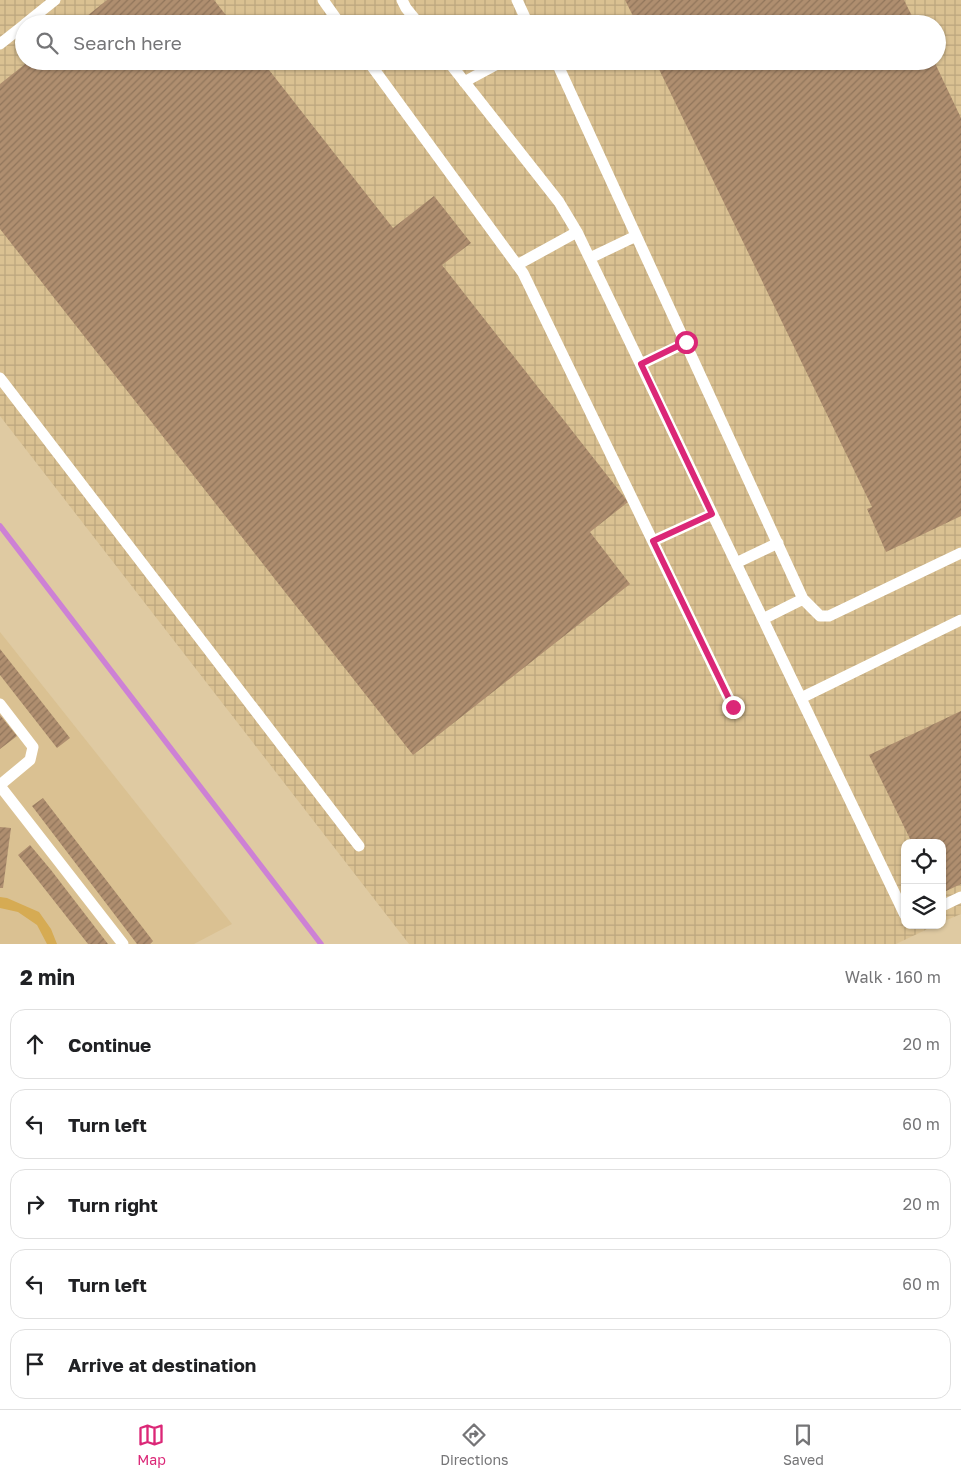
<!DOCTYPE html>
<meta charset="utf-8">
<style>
body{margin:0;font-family:"Golos Text",sans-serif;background:#f6f6f6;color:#202124}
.controls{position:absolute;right:15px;bottom:15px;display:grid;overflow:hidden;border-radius:10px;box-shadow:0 1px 4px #0004}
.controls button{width:45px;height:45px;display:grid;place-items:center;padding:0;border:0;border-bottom:1px solid #e0e0e0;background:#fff;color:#202124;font:25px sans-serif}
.stop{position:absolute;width:15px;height:15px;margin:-11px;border:4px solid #db2777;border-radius:50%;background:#fff}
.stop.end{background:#db2777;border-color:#fff;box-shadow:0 1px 5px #0008}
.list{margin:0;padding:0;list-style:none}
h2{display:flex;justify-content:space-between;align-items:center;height:65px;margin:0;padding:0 20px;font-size:21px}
h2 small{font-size:16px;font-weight:400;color:#757577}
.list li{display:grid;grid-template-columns:32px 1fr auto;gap:15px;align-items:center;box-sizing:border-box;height:70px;margin:0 10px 10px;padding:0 10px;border:1px solid #e0e0e0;border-radius:15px}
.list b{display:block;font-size:19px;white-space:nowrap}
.list em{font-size:16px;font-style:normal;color:#757577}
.icon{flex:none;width:28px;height:28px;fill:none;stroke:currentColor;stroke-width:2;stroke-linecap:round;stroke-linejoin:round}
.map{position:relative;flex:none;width:961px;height:944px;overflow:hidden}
.search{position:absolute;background:#fff;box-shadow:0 1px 4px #0004;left:15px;right:15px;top:15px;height:55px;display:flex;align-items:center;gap:12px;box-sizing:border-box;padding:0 18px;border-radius:28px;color:#757577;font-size:19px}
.sheet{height:465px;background:#fff}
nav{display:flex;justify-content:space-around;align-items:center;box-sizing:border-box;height:70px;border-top:1px solid #e0e0e0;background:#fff;font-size:14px;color:#757577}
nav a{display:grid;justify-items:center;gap:2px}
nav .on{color:#db2777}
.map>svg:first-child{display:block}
.built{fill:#dac192}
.industrial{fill:url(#industrial-grid);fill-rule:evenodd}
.pitch{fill:#d6ab53}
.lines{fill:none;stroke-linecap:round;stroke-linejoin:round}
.stream{stroke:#cd81d5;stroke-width:5.5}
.building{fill:url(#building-hatch)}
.lane{stroke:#fff;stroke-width:11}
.route{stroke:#db2777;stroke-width:6}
</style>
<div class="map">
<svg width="961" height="944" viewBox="0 0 961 944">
<defs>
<pattern id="industrial-grid" width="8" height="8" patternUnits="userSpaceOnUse" patternTransform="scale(1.25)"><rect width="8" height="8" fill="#dac192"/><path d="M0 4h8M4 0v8" fill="none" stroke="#bca67e"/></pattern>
<pattern id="building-hatch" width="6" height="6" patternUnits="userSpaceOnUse" patternTransform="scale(1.25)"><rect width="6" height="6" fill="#af8e6f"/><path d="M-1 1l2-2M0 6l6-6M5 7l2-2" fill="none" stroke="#90755b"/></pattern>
</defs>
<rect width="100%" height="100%" fill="#dfcaa2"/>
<path class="built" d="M0,632L232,924L194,944H0Z"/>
<path class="industrial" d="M0,0H961V914L942,922V843H905V925H936L896,944H409L0,416ZM24,24H937V61H24Z"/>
<path class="pitch" d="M0,897L7,898L39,912L51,929L57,944H47L37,925L18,912L0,908Z"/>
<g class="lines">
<path class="stream" d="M0,526L321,944"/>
</g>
<path class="building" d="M107,0H214L233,24H77Z
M625,0H904L916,24H637Z
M29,61H262L393,228L434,196L471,243L442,265L628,502L590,532L630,584L413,755L0,229V84Z
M655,61H934L961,118V516L886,552L867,509L872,507Z
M0,649L70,738L57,748L0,675Z
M961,711V884L942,893V843H912L869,755Z
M0,715L17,736L0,749Z
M43,798L153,941L150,944H137L32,806Z
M0,827L11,828L3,888H0Z
M30,845L51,870L108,944H88L18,855Z"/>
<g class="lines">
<path class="lane" d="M323,0L340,24
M402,0L406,8L419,24
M517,0L528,24
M25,24L55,0
M0,44L24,25
M368,61L523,273L733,707
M448,61L559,202L577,232L905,915
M556,61L803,599L763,619
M464,82L503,61
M590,258L636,236
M517,265L577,232
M641,364L685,343
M0,378L359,846
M653,541L712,514
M736,563L778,543
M803,599L820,616H829L961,553
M801,698L961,620
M0,704L33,747L30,760L0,785
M0,786L123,944
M942,906L961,897"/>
</g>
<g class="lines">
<path class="route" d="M686,342L641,364L712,514L653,541L733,707"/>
</g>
</svg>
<div class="controls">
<button><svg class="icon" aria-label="locate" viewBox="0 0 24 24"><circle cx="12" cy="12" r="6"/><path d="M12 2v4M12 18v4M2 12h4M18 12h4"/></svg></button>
<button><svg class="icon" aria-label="layers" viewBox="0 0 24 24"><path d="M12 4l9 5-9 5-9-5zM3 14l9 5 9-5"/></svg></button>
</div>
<div class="stop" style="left:686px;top:342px"></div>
<div class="stop end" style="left:733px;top:707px"></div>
<div class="search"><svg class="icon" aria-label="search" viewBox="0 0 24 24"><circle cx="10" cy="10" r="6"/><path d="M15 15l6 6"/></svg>Search here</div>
</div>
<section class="sheet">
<h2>2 min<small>Walk · 160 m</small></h2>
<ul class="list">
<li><svg class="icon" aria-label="ahead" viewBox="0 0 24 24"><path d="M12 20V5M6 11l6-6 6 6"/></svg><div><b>Continue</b></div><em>20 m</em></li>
<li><svg class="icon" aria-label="left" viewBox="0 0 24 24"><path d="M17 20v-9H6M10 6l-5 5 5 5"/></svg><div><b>Turn left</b></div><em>60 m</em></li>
<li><svg class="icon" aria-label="right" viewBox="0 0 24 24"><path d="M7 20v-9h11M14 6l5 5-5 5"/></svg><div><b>Turn right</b></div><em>20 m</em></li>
<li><svg class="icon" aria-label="left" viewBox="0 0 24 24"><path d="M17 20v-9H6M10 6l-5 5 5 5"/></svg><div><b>Turn left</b></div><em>60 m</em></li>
<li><svg class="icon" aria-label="arrive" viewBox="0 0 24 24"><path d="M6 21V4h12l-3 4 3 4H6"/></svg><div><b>Arrive at destination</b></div></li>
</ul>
</section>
<nav>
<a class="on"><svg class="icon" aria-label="map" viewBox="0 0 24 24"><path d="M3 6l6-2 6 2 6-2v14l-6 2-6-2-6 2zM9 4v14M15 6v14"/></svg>Map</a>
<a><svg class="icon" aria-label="directions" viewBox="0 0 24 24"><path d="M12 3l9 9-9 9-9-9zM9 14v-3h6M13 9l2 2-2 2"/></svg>Directions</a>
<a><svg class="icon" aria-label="saved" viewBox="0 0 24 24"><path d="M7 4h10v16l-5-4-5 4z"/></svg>Saved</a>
</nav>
